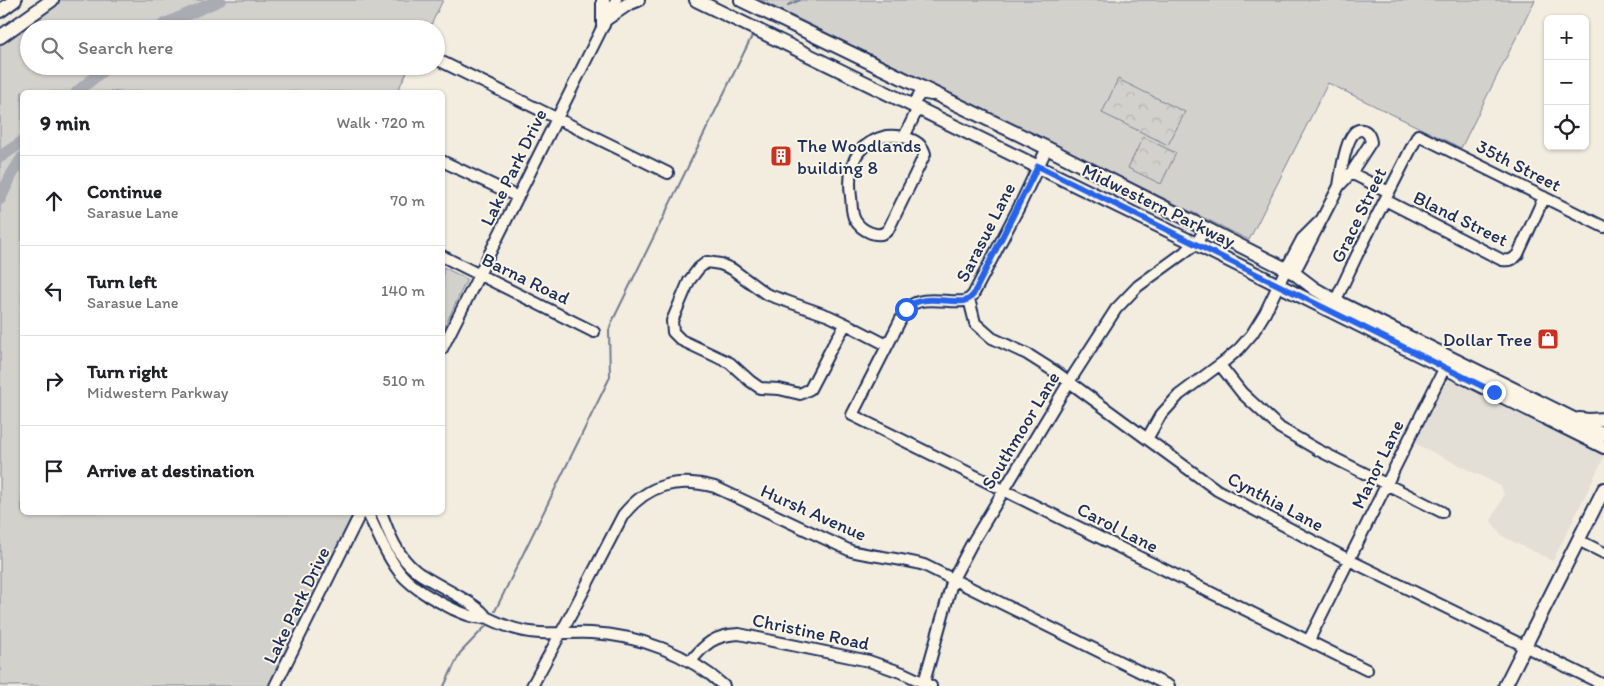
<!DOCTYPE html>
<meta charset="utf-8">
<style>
body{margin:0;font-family:Itim,sans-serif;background:#f6f6f6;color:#202124}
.controls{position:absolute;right:15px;top:15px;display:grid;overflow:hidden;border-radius:8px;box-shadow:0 1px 4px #0004}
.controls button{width:45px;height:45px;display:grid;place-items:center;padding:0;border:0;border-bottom:1px solid #e0e0e0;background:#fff;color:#202124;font:25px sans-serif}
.stop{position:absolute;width:15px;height:15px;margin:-11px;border:4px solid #2563eb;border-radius:50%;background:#fff}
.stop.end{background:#2563eb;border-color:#fff;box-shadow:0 1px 5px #0008}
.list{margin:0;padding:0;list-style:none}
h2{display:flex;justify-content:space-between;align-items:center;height:65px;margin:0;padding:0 20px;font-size:21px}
h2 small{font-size:16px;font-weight:400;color:#757577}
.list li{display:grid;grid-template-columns:32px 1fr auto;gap:15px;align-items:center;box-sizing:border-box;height:90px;padding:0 20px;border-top:1px solid #e0e0e0}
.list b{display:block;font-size:19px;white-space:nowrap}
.list p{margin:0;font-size:16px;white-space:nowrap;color:#757577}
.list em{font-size:16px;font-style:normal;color:#757577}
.icon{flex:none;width:28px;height:28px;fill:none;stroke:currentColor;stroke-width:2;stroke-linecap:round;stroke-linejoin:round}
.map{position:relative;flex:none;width:1604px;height:686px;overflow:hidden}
.search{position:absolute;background:#fff;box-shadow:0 1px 4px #0004;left:20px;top:20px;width:425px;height:55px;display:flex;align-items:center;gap:12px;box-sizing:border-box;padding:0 18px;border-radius:28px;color:#757577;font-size:19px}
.panel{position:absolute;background:#fff;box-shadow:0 1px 4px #0004;left:20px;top:90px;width:425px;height:425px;border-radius:8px}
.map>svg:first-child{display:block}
.built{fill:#e3dfd6}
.grass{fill:#d3d1cc;stroke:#778095}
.park{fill:url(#park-crowns);stroke:#778095}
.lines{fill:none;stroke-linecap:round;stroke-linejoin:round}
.stream{stroke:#707a91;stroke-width:2}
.river{stroke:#a9acb3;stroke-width:12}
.minor-casing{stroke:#1b2f5e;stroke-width:14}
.major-casing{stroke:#1b2f5e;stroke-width:16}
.minor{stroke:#fcf5e5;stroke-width:10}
.major{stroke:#fcf5e5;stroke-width:12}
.route{stroke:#2563eb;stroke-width:6}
.labels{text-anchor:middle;stroke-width:4;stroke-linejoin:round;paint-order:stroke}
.poi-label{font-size:19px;fill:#1b2f5e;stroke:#fcf5e5;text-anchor:start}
.street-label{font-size:19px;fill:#1b2f5e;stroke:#fcf5e5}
</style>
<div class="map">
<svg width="1604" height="686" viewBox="0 0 1604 686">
<defs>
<pattern id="park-crowns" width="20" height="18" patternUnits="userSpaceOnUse" patternTransform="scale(1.25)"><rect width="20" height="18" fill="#d3d1cc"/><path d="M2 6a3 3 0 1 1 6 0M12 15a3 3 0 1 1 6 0" fill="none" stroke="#b5b4b2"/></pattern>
</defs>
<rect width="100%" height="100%" fill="#f3ede0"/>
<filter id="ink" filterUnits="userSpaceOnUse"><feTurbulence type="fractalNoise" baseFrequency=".02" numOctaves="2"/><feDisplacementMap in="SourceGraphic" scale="10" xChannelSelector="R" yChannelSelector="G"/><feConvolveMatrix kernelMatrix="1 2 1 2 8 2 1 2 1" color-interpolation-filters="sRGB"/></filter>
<g filter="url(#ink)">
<path class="built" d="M1447,377L1604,454V457L1553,561L1502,536L1491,521L1504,495L1501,486L1414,443Z"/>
<path class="grass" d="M58,0H443L429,29H29V66H410L397,92H22V512L355,513L269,686H0V40Z
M760,0H1535L1461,148L1328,83L1249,240Z
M443,267L467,279L443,330Z"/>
<path class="park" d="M1118,79L1185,112L1168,145L1102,113Z
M1143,137L1176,153L1161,184L1128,168Z"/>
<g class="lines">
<path class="stream" d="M788,5L800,0
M495,611L610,377L609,330L611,324L752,36
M444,686L460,653L486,626"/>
<path class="river" d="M158,29L165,24L220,0
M77,92L108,66
M0,157L22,142
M0,199L12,174L22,158"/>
<g class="minor-casing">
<path id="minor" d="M436,59L668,173
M912,105L921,93L931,95
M886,136C900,135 921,138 925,154L888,230C878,240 861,230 855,220C851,213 852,204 851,197C847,167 854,144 886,136Z
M904,137L918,108
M1047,148L1019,207L973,295L969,299L964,301C945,303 921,294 906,309L852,415L1367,670
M442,161L518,197
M1351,173L1389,192
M1385,200L1502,260C1510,261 1513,260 1518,254L1544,197
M442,256L594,332
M707,262L720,264L732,269L766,294L829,316L846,324L833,345L810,389L800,394L779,389L760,388L750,381L730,363L681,340L673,332L672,321L689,281L699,268Z
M1294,273L1339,186L1351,173L1371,142C1370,137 1368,131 1362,130C1346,127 1341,174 1339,186
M969,299L975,323L992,338L1027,354L1057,373L1217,490L1349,560L1604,685
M1333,306L1357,255L1418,135L1604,227
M846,324L887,345
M442,349L616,0
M1220,365L1242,393L1280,428L1318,450L1442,512
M1147,439L1160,416L1179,395L1226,360L1239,349L1252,334L1265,313L1286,269L1302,239L1321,220
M367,512C378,533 386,556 401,574C415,590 435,600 453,609C462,613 477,620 486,617
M381,512C389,534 397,556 416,571C431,583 480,604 486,617C500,624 514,630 530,632C550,635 571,632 591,633C638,635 689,654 724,686
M1578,540L1604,553
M1309,640L1447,363
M690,662C705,644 714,635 739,634L869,661L903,673L931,686
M275,686L361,512
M532,686L574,609L623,515C648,484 677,477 715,487L851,551C875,557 900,558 924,565L1169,686
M923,686L953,579L971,545L1069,382L1116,309L1138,286L1196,244L1205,229"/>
</g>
<g class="major-casing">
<path id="major" d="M603,0V25
M696,0L1196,244L1604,447
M741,0L1047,148L1294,273L1315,289L1336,301L1604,434
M0,11L15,0
M606,19L628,4L638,0
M0,37L52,0
M1579,419L1589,420L1604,419
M1505,686L1604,489"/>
</g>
<use href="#minor" class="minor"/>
<use href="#major" class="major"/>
</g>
</g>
<g class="lines" filter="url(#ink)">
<path class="route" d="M906,309C921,293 945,303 964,301L969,299L973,295L1038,166L1494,392"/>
</g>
<defs>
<g id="building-square" transform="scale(1.125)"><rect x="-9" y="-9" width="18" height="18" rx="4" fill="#c8321e" stroke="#fcf5e5"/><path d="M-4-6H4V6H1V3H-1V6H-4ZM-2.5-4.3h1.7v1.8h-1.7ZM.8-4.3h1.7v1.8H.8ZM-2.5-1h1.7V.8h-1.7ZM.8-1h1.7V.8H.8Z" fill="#fff"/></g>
<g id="shop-square" transform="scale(1.125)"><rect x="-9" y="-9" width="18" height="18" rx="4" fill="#c8321e" stroke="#fcf5e5"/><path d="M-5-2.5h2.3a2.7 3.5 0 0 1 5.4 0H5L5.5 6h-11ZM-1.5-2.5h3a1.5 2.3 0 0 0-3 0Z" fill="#fff"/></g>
</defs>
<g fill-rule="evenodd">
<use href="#building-square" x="781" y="156"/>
<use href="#shop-square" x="1548" y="339"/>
</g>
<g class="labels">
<g class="poi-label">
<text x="797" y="152">The Woodlands<tspan x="797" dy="22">building 8</tspan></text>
<text x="1532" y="346" text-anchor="end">Dollar Tree</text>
</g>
<g class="street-label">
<text transform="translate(1519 165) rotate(27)" y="7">35th Street</text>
<text transform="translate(513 167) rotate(-64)" y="7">Lake Park Drive</text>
<text transform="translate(1159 205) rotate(26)" y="7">Midwestern Parkway</text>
<text transform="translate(1358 215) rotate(-64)" y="7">Grace Street</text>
<text transform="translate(1461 218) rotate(26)" y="7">Bland Street</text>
<text transform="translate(985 232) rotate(-63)" y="7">Sarasue Lane</text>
<text transform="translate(526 278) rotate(26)" y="7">Barna Road</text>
<text transform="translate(1020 430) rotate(-59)" y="7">Southmoor Lane</text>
<text transform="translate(1377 464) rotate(-64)" y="7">Manor Lane</text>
<text transform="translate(1276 501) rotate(28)" y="7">Cynthia Lane</text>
<text transform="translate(814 512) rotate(24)" y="7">Hursh Avenue</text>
<text transform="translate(1118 527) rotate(27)" y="7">Carol Lane</text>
<text transform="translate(296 605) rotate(-64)" y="7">Lake Park Drive</text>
<text transform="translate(811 631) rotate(12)" y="7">Christine Road</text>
</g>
</g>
</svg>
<div class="controls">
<button>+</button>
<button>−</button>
<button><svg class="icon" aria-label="locate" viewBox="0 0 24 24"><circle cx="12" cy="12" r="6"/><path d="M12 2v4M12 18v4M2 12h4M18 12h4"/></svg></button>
</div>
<div class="stop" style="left:906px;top:309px"></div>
<div class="stop end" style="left:1494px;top:392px"></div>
<div class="search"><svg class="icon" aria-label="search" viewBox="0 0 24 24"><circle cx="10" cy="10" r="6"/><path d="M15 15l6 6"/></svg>Search here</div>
<section class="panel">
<h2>9 min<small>Walk · 720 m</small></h2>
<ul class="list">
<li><svg class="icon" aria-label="ahead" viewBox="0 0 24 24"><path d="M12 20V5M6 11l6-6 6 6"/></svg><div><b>Continue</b><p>Sarasue Lane</p></div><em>70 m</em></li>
<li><svg class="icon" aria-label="left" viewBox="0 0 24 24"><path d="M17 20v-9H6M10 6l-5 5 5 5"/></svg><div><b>Turn left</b><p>Sarasue Lane</p></div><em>140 m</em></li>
<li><svg class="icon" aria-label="right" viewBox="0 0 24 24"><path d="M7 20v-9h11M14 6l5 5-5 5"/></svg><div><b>Turn right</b><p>Midwestern Parkway</p></div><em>510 m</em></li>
<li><svg class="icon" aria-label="arrive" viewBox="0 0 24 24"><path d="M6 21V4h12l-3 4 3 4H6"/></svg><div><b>Arrive at destination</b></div></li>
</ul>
</section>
</div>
